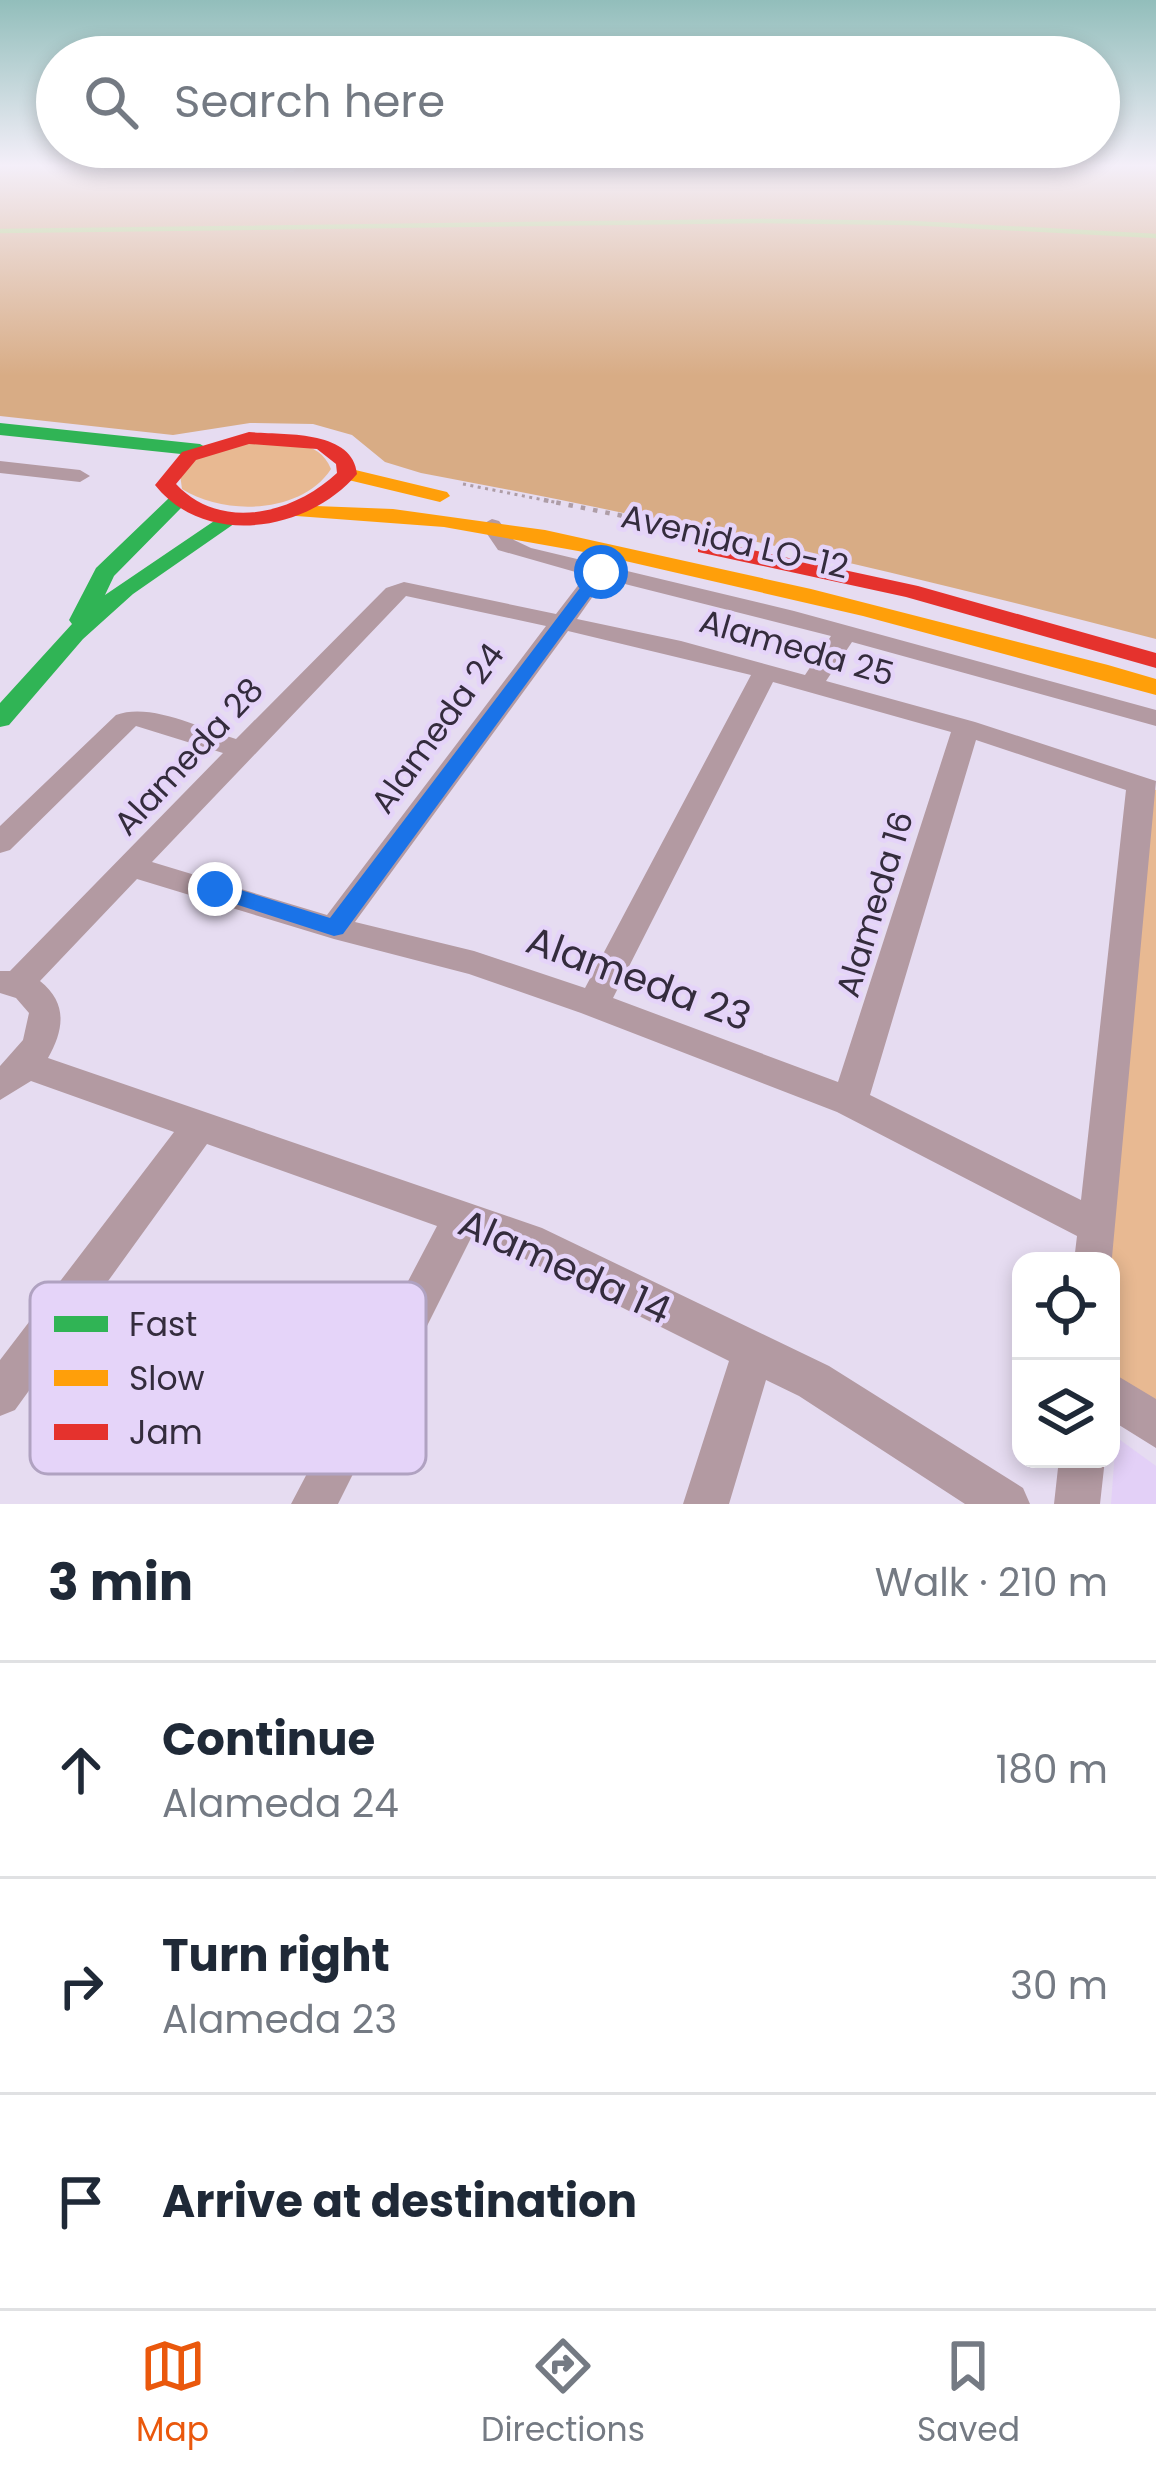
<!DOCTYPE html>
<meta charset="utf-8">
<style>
body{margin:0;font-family:Poppins,sans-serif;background:#f2f2f3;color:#1f2937}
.controls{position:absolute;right:36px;bottom:36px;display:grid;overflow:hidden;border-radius:24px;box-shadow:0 6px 18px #0003}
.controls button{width:108px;height:108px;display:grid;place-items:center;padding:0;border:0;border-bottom:3px solid #e0e1e3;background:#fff;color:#1f2937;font:60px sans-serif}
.stop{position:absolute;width:36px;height:36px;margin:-27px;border:9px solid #1a73e8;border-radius:50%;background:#fff}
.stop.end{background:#1a73e8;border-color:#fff;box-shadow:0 3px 12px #0008}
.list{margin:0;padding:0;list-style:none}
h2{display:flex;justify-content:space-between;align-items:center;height:156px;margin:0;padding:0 48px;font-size:51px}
h2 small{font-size:39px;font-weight:400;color:#747a83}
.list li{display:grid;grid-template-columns:78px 1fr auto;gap:36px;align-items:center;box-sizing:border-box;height:216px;padding:0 48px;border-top:3px solid #e0e1e3}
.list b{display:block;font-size:45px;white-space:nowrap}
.list p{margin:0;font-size:39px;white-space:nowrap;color:#747a83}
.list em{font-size:39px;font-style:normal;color:#747a83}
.icon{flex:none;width:66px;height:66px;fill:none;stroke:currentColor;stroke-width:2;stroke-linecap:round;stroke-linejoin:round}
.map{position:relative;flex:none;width:1156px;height:1504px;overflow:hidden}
.search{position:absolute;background:#fff;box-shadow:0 6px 18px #0003;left:36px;right:36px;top:36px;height:132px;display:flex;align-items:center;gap:30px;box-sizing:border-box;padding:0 42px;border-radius:66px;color:#747a83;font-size:45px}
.sheet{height:804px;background:#fff}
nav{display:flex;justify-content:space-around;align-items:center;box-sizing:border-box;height:168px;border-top:3px solid #e0e1e3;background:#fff;font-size:33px;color:#747a83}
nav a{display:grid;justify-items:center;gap:6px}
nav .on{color:#ea580c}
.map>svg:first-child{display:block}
.built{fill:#e3d0f7}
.green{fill:#e8b992}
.forest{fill:#d8ac85}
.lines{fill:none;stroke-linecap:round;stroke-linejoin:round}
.stream{stroke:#b2ce78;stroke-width:4.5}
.path-far1{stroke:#ae9da6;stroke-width:3;stroke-dasharray:3 4.5;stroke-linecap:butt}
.path{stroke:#ae9da6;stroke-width:4.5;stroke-dasharray:4.5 8;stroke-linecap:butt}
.street{fill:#b39aa2;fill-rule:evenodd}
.fast{fill:#30b455;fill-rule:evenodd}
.slow{fill:#ff9f0a;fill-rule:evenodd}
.jam{fill:#e5322d;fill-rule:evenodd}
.route{fill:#1a73e8}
.labels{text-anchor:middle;stroke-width:9;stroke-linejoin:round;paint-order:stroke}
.street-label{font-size:33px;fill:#342c3d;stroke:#e5d4f9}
.near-street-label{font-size:39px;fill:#342c3d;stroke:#e5d4f9}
.key{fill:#e5d4f9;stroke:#b0a2c1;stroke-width:3}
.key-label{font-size:33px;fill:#342c3d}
</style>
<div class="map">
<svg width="1156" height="1504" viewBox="0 0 1156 1504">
<rect width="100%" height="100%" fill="#e6dcf1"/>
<path class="built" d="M1116,1437L1156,1466V1504H1111Z"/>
<path class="green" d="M247,441C277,443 318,436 331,469C302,514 224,516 182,489L180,474L192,459Z
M1140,785L1156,790V1426L1111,1393V1261H1094Z"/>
<path class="forest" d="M0,165L293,172L299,165H1156V639C912,575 669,519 421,473L385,462L352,435L313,424L250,423L173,435L0,416Z"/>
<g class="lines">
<path class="stream" d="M0,231L760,221L911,223L1156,236"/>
<path class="path-far1" d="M463,484L559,503"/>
<path class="path" d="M544,500L693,530"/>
<path class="street" d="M0,461L80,470L90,476L80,482L0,473Z
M492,519L499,521L514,540L531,548L794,611L1156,710V726L852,642L826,681L975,722L1156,781L1111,1268V1261H1074L1077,1236L837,1112L581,1013L469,974L334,939L137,879L40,981C68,1003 64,1030 48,1058L542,1228L829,1366L1023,1488L1030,1504H965L799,1396L766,1380L729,1504H683L729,1361L515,1254L471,1238L338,1504H291L437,1226L207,1144L15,1410L0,1416V1360L174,1132L31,1081L0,1100V1066L23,1040L29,1013L16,998L0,993V971H10L223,753L136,726L10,850L0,853V826L116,715C151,702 202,729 236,739L386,588L404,582L556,614L586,575L498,550L481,525ZM605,579L831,636L805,675L681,641L577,619ZM406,596L546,626L327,915L152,862ZM568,631L751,675L585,988L474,951L355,922ZM773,682L951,732L838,1082L613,998ZM976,740L1126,790L1081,1200L870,1095Z
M1111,1372L1156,1399V1448L1111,1420Z
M1059,1459H1105L1100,1504H1054Z"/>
<path class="fast" d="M0,423L200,444L210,450L200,456L0,435Z
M176,496L183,498V506L114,576L105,595L223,515H237L241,519L133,594L83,639L9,725L0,727V703L72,624L69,620L96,568L169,498Z"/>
<path class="slow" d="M347,468L447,492L450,496L440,502L340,478V470Z
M290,505L393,509L545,530L811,589L1108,665L1156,679V695L863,616L595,554L444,527L283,515V507Z"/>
<path class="jam" d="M249,432C282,435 353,429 357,474C308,532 205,548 155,485L182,452ZM249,444L317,449L336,464L337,473C293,514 221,532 176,484L196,460Z
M706,540L918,586L1156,653V668L906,597L698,552V542Z"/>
</g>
<linearGradient id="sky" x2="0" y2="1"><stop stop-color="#92bebb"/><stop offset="0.44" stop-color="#f4eff9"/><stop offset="1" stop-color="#f4eff9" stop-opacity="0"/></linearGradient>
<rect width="1156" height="376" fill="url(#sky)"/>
<path class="route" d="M601,567L606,568V575L343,934L334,936L207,895V884L215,882L330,918L595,568Z"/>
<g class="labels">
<g class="street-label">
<text transform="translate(735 541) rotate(13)" y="12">Avenida LO-12</text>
<text transform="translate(797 647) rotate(16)" y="12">Alameda 25</text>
<text transform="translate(437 728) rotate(-54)" y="12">Alameda 24</text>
<text transform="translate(188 756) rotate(-47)" y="12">Alameda 28</text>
<text transform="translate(874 904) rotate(-73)" y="12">Alameda 16</text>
</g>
<g class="near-street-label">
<text transform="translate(639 978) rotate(20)" y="14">Alameda 23</text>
<text transform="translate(565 1266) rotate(24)" y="14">Alameda 14</text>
</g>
</g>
<rect x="30" y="1282" width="396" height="192" rx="18" class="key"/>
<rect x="54" y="1316" width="54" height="16" fill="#30b455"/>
<rect x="54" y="1370" width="54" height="16" fill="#ff9f0a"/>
<rect x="54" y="1424" width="54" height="16" fill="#e5322d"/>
<g class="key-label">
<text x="129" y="1336">Fast</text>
<text x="129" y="1390">Slow</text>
<text x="129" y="1444">Jam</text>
</g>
</svg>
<div class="controls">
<button><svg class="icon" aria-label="locate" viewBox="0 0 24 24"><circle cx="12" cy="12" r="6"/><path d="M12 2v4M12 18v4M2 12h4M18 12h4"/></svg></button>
<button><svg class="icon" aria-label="layers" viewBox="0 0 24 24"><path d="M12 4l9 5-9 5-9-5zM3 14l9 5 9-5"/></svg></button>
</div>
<div class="stop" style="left:601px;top:572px"></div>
<div class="stop end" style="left:215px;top:889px"></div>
<div class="search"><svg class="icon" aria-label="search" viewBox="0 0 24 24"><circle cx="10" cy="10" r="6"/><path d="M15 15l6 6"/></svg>Search here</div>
</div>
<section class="sheet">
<h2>3 min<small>Walk · 210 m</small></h2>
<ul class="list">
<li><svg class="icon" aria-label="ahead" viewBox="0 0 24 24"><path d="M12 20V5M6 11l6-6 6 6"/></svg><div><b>Continue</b><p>Alameda 24</p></div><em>180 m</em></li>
<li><svg class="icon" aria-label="right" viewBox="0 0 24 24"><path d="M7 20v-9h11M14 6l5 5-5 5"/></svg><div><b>Turn right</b><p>Alameda 23</p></div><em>30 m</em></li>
<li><svg class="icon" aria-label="arrive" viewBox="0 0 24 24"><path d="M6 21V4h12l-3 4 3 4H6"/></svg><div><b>Arrive at destination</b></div></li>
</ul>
</section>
<nav>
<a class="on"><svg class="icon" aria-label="map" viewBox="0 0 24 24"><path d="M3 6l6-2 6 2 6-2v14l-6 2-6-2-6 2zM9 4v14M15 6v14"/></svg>Map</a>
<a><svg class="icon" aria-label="directions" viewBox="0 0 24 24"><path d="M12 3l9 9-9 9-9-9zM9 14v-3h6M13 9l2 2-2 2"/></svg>Directions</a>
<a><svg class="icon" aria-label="saved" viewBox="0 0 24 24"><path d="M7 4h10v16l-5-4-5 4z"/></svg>Saved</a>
</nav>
